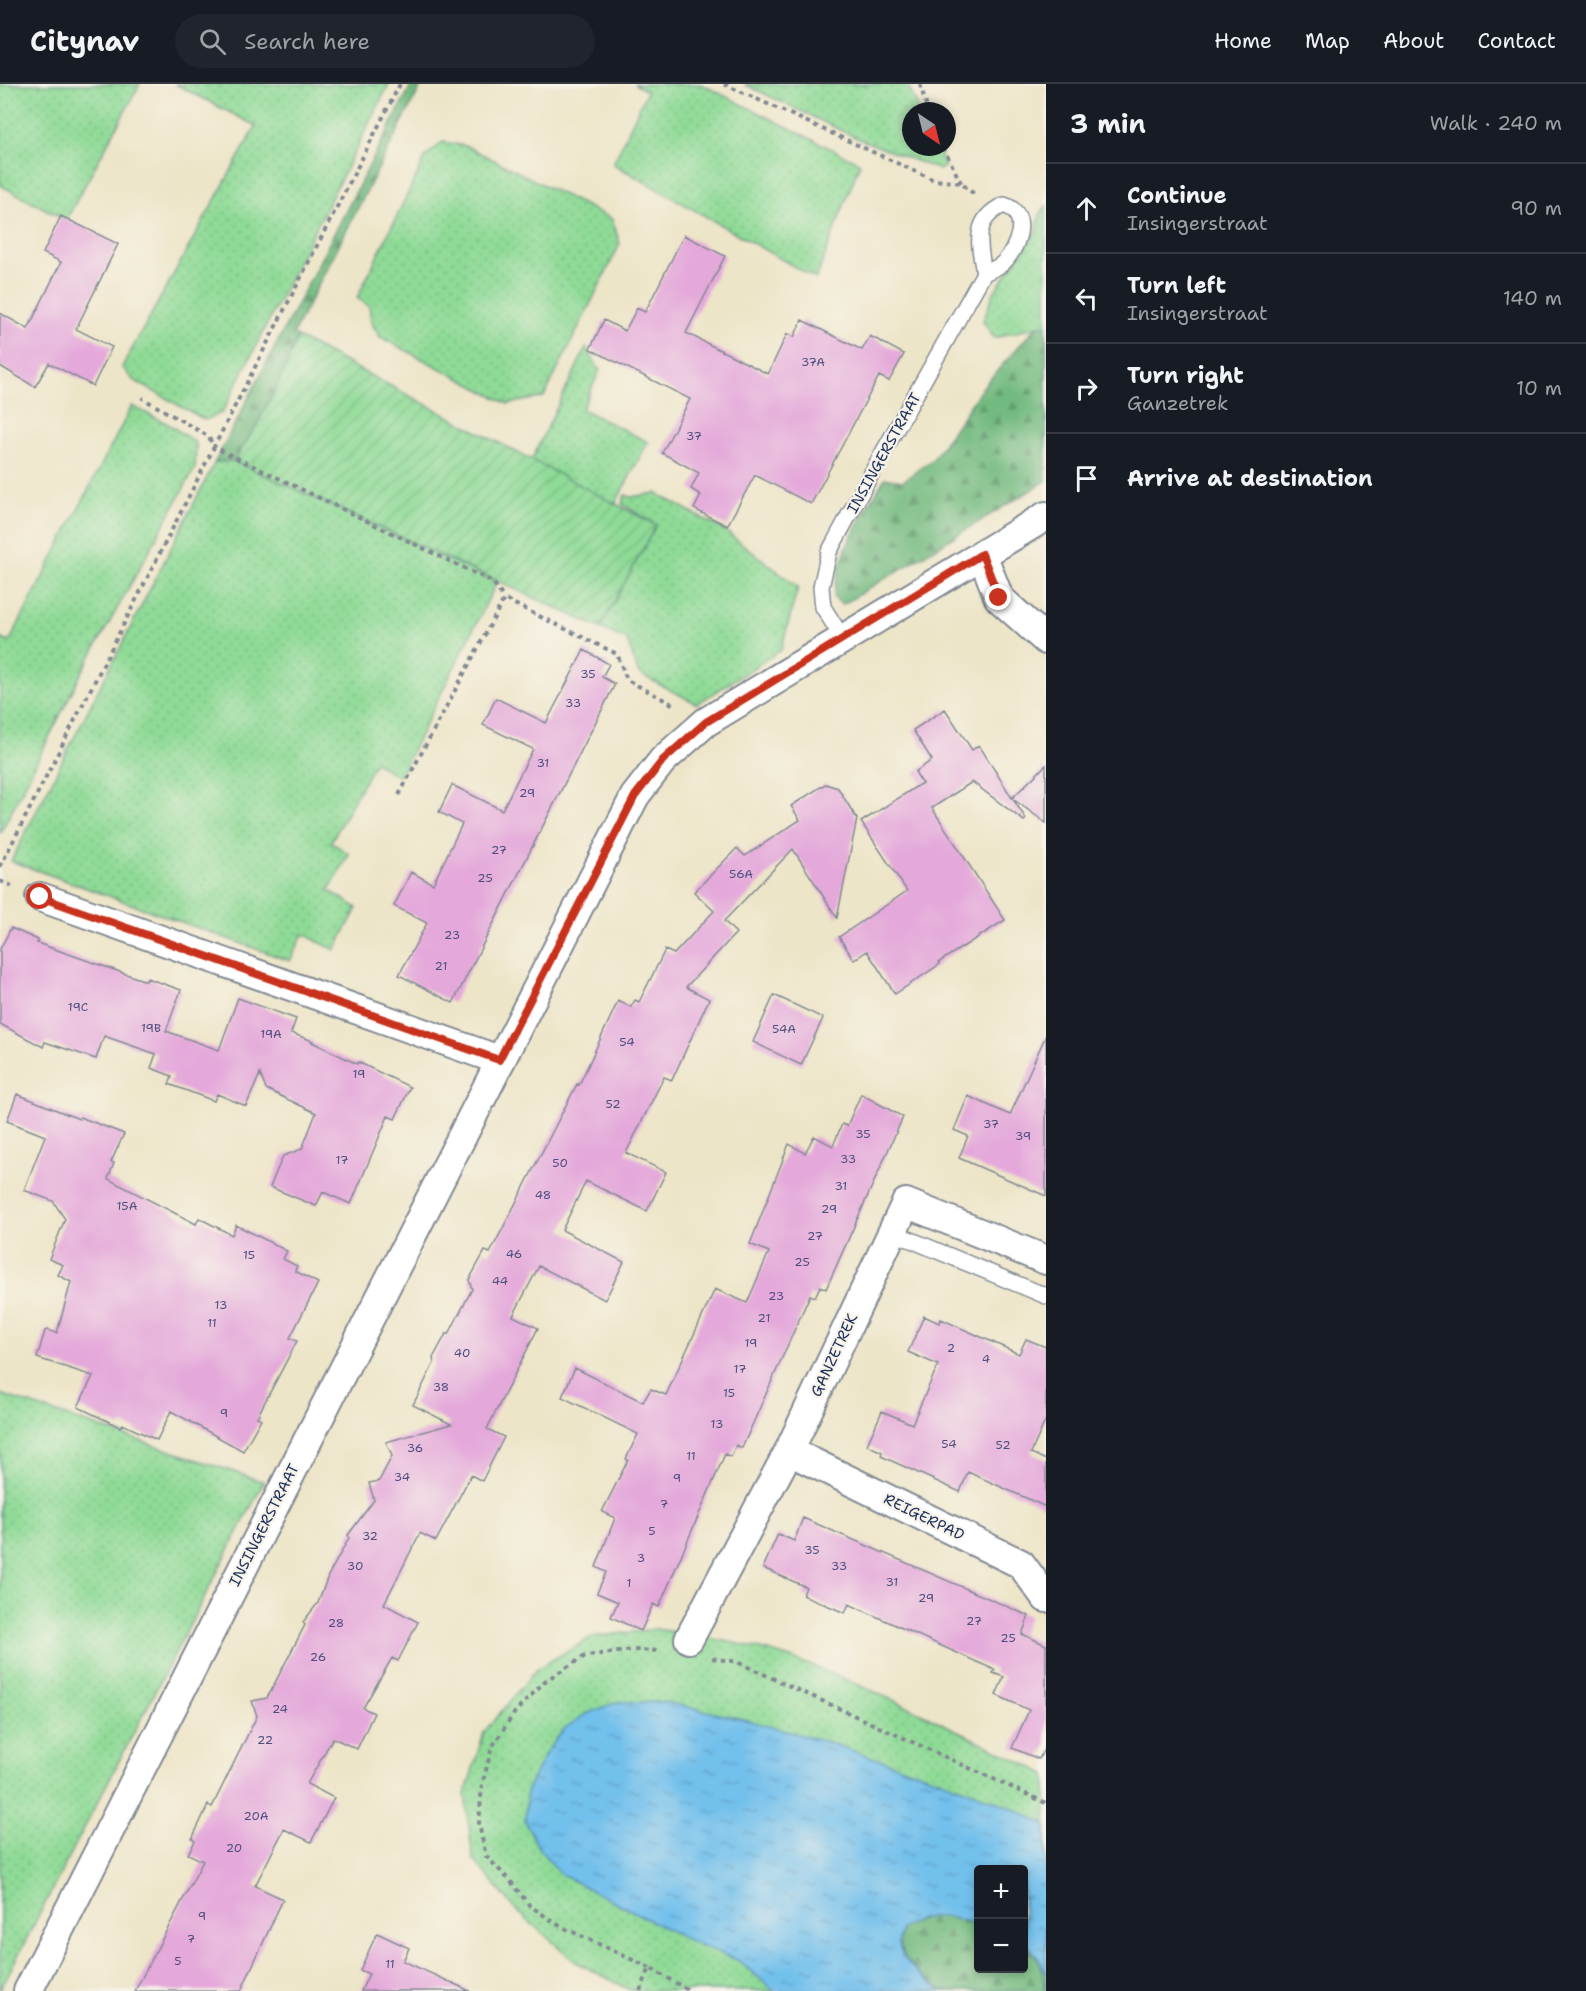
<!DOCTYPE html>
<meta charset="utf-8">
<style>
body{margin:0;font-family:"Shantell Sans",sans-serif;background:#20242c;color:#f1f3f6}
.controls{position:absolute;right:18px;bottom:18px;display:grid;overflow:hidden;border-radius:6px;box-shadow:0 3px 9px #0003}
.controls button{width:54px;height:54px;display:grid;place-items:center;padding:0;border:0;border-bottom:2px solid #363941;background:#171b24;color:#f1f3f6;font:30px sans-serif}
.compass{position:absolute;left:902px;top:18px;width:54px;height:54px;border-radius:50%;background:#171b24;box-shadow:0 3px 9px #0003;rotate:145deg}
.stop{position:absolute;width:18px;height:18px;margin:-14px;border:4px solid #c8321e;border-radius:50%;background:#fff}
.stop.end{background:#c8321e;border-color:#fff;box-shadow:0 2px 6px #0008}
.list{margin:0;padding:0;list-style:none}
h2{display:flex;justify-content:space-between;align-items:center;height:78px;margin:0;padding:0 24px;font-size:26px}
h2 small{font-size:20px;font-weight:400;color:#9ea1a6}
.list li{display:grid;grid-template-columns:39px 1fr auto;gap:18px;align-items:center;box-sizing:border-box;height:90px;padding:0 24px;border-top:2px solid #363941}
.list b{display:block;font-size:22px;white-space:nowrap}
.list p{margin:0;font-size:20px;white-space:nowrap;color:#9ea1a6}
.list em{font-size:20px;font-style:normal;color:#9ea1a6}
.icon{flex:none;width:33px;height:33px;fill:none;stroke:currentColor;stroke-width:2;stroke-linecap:round;stroke-linejoin:round}
.map{position:relative;flex:none;width:1046px;height:1907px;overflow:hidden}
header{display:flex;align-items:center;gap:36px;box-sizing:border-box;height:84px;padding:0 30px;background:#171b24;border-bottom:2px solid #363941}
header strong{font-size:28px}
nav{display:flex;gap:33px;margin-inline-start:auto;font-size:21px}
.search{width:420px;height:54px;background:#20242c;display:flex;align-items:center;gap:15px;box-sizing:border-box;padding:0 21px;border-radius:33px;color:#9ea1a6;font-size:22px}
main{display:flex}
aside{flex:1;background:#171b24}
.map>svg:first-child{display:block}
.grass{fill:url(#grass-dots);stroke:#54847a;stroke-width:1.5;fill-rule:evenodd}
.forest{fill:url(#forest-firs);stroke:#46746e;stroke-width:1.5}
.garden{fill:url(#garden-furrows);stroke:#54847a;stroke-width:1.5}
.water{fill:url(#water-ripples);stroke:#4678a5;stroke-width:1.5}
.building{fill:#e4a8da}
.lines{fill:none;stroke-linecap:round;stroke-linejoin:round}
.service-casing{stroke:#848a93;stroke-width:18}
.minor-casing{stroke:#848a93;stroke-width:32}
.path{stroke:#848a93;stroke-width:4;stroke-dasharray:4.5 4.5;stroke-linecap:butt}
.service{stroke:#fff;stroke-width:15}
.minor{stroke:#fff;stroke-width:28}
.route{stroke:#c8321e;stroke-width:8}
.labels{text-anchor:middle;stroke-width:4.5;stroke-linejoin:round;paint-order:stroke}
.number-label{font-size:12px;fill:#4d4d7d}
.street-label{font-size:15px;fill:#1b2f5e;stroke:#f7f3e8}
</style>
<header>
<strong>Citynav</strong>
<div class="search"><svg class="icon" aria-label="search" viewBox="0 0 24 24"><circle cx="10" cy="10" r="6"/><path d="M15 15l6 6"/></svg>Search here</div>
<nav><a>Home</a><a>Map</a><a>About</a><a>Contact</a></nav>
</header>
<main>
<div class="map">
<svg width="1046" height="1907" viewBox="0 0 1046 1907">
<defs>
<pattern id="grass-dots" width="8" height="8" patternUnits="userSpaceOnUse" patternTransform="scale(1.5)"><rect width="8" height="8" fill="#8eda96"/><path d="M2 2h.1M6 6h.1" fill="none" stroke="#7abb84" stroke-width="1.8" stroke-linecap="round"/></pattern>
<pattern id="forest-firs" width="22" height="20" patternUnits="userSpaceOnUse" patternTransform="scale(1.5)"><rect width="22" height="20" fill="#72ba7f"/><path d="M5 1l3.5 6h-7zM16 11l3.5 6h-7z" fill="#5d986b"/></pattern>
<pattern id="garden-furrows" width="10" height="10" patternUnits="userSpaceOnUse" patternTransform="scale(1.5)"><rect width="10" height="10" fill="#8eda96"/><path d="M-1 1l2-2M0 10L10 0M9 11l2-2" fill="none" stroke="#7abb84"/></pattern>
<pattern id="water-ripples" width="26" height="14" patternUnits="userSpaceOnUse" patternTransform="scale(1.5)"><rect width="26" height="14" fill="#72c0ec"/><path d="M2 4q2-2 4 0t4 0M15 11q2-2 4 0t4 0" fill="none" stroke="#5d9cc2"/></pattern>
</defs>
<rect width="100%" height="100%" fill="#f7f3e8"/>
<filter id="ink" filterUnits="userSpaceOnUse"><feTurbulence type="fractalNoise" baseFrequency=".0167" numOctaves="2"/><feDisplacementMap in="SourceGraphic" scale="12" xChannelSelector="R" yChannelSelector="G"/><feConvolveMatrix kernelMatrix="1 2 1 2 8 2 1 2 1" color-interpolation-filters="sRGB"/></filter>
<filter id="wash" filterUnits="userSpaceOnUse"><feTurbulence type="fractalNoise" baseFrequency=".008" numOctaves="4" result="noise"/><feDisplacementMap in="SourceGraphic" scale="24" xChannelSelector="R" yChannelSelector="G"/><feGaussianBlur stdDeviation="1.35" result="paint"/><feColorMatrix in="noise" values="0 0 0 0 0 0 0 0 0 0 0 0 0 0 0 0 0 1.4 0 .05"/><feComposite in="paint" operator="in"/></filter>
<g filter="url(#wash)">
<rect width="100%" height="100%" fill="#ede5c8"/>
<path class="grass" d="M0,0H140L66,136L0,101Z
M175,0H389L222,329L205,336L133,296L122,283L256,42Z
M634,0H701L860,79L816,195L613,80L647,7Z
M744,0H907L920,27H911V63H937L945,82L939,86L859,55Z
M443,58L466,62L612,135L620,160L544,313L508,320L380,253L371,238L369,222L357,214L426,72Z
M1046,122V240L994,254L983,237L994,208L1036,148L1040,131Z
M586,264L600,286L582,325L648,358L615,420L531,377Z
M132,322L168,340L196,359L195,384L81,590L0,750V554L9,558Z
M234,377L497,498L399,693L375,678L331,758L349,770L329,806L357,824L335,866L303,850L290,877L11,777L215,378Z
M656,409L724,446L798,503L781,566L697,620L639,590L627,556L600,544L656,441L622,420L625,411L631,413Z
M0,1310L264,1398L0,1906Z
M656,1545C701,1553 749,1559 793,1575C880,1606 963,1650 1046,1690V1907H632L576,1878L517,1827L473,1775L465,1711L484,1648L538,1584L592,1553ZM978,1786H1023V1884H978Z"/>
<path class="forest" d="M412,0H422L293,250L297,253C283,295 259,340 234,377L215,378Z
M1046,240V397L845,519L841,520L834,514C836,470 863,431 885,394L903,397L934,374L983,303L1035,244Z
M942,1831L978,1841V1884H1023L1024,1857C1036,1871 1046,1887 1044,1907H943L918,1889L906,1875L899,1859L901,1845L915,1835Z"/>
<path class="garden" d="M297,253L656,441L600,544L234,377C259,340 283,295 297,253Z"/>
<path class="water" d="M617,1618H665L743,1635L827,1658L941,1696L1008,1722L1046,1740V1891L1039,1875L1024,1857L1023,1786H978V1841C949,1832 928,1826 901,1845C901,1849 898,1855 899,1859C901,1880 927,1896 943,1907H774L739,1877L690,1857L562,1791L539,1765L525,1736L527,1706L547,1667L565,1644L586,1630Z"/>
<g id="blocks">
<path class="building" d="M61,132L118,160L76,245L112,263L93,302L49,279L35,303L0,282V229L28,245L61,178L43,169Z
M684,151L725,172L686,249L768,290L787,250L794,253L802,236L862,266L870,252L904,270L889,297L879,292L811,420L755,391L727,442L694,425L701,411L691,405L699,389L662,369L690,315L590,265L604,236L625,247L637,224L645,228Z
M584,566L609,580L602,593L615,600L453,919L399,891L427,839L394,822L411,788L433,800L462,740L439,728L452,701L502,726L533,665L483,641L496,614L546,639Z
M945,625L972,666L979,661L1012,714L1046,681V739L1013,715L1026,735L1024,737L972,698L932,724L1005,836L939,878L940,880L895,910L867,867L854,876L839,853L907,807L861,738L922,699L915,688L932,676L913,646Z
M825,700L838,704L857,735L837,834L793,765L724,837L736,849L686,903L709,915L672,996L664,993L626,1069L666,1088L647,1127L586,1097L562,1146L624,1178L605,1216L539,1182L513,1232L538,1244L487,1345L504,1353L482,1397L471,1391L436,1457L420,1449L384,1520L418,1538L398,1577L392,1574L363,1624L374,1629L357,1665L333,1654L307,1700L334,1714L311,1758L284,1745L255,1802L283,1815L241,1907H135L203,1777L188,1770L195,1757L192,1755L208,1721L212,1723L257,1632L252,1617L267,1614L305,1541L303,1538L318,1519L328,1492L349,1454L348,1451L374,1416L369,1399L379,1397L392,1372L386,1358L451,1340L413,1321L434,1279L433,1274L446,1250H449L472,1205L469,1196L485,1167L490,1169L577,1000L579,1001L618,917L631,923L635,916L639,918L665,866L674,870L714,827L694,808L737,764L745,772L800,736L791,722Z
M11,844L38,856L37,859L146,897L147,894L181,906L166,947L219,966L238,914L296,935L291,949L313,957L312,958L357,980L358,978L410,1003L395,1035L388,1032L351,1120L323,1108L316,1122L270,1103L283,1072L302,1065L316,1029L266,1005L260,990L246,1022L217,1010L214,1017L169,1000L172,992L151,984L156,970L104,952L96,975L45,958L43,963L0,940V865Z
M774,911L823,934L801,981L753,958Z
M1046,951V1112L959,1074L968,1052L954,1046L968,1012L1010,1031Z
M17,1010L79,1035L80,1033L124,1050L111,1078L114,1079L108,1095L196,1140L199,1134L232,1151L236,1141L250,1148L287,1167L283,1175L297,1182L295,1187L318,1199L290,1254L297,1257L257,1333L261,1335L243,1367L171,1327L157,1356L122,1340L120,1343L78,1323L93,1292L37,1274L45,1247L47,1246L57,1249L71,1198L58,1191L63,1181L49,1175L65,1135L53,1117L24,1106L45,1052L7,1037Z
M861,1010L903,1033L826,1205L820,1202L815,1213L810,1211L742,1364L736,1361L731,1373L725,1370L659,1523L653,1520L641,1547L611,1533L618,1518L597,1509L606,1488L596,1483L615,1434L602,1428L628,1376L626,1375L638,1350L562,1313L575,1284L643,1318L651,1305L666,1311L715,1205L747,1219L769,1168L750,1160L789,1060L805,1069L814,1052L833,1062L842,1040L847,1042Z
M924,1232L939,1239L941,1235L1019,1270L1026,1255L1046,1263V1335L1031,1369L1046,1376V1423L968,1388L960,1408L881,1372L882,1368L867,1361L882,1327L912,1340L938,1281L908,1268Z
M803,1434L1029,1532L1022,1550L1046,1561V1661L1039,1675L1012,1664L1029,1626L996,1611L1004,1593L993,1589L995,1586L849,1520L845,1529L803,1511L806,1503L763,1484L778,1450L794,1457Z
M377,1849L409,1864L403,1877L470,1907H361L369,1890L360,1886Z"/>
</g>
</g>
<g filter="url(#ink)">
<use href="#blocks" fill-opacity="0" stroke="#848a93" stroke-width="1.5"/>
<g class="lines">
<g class="service-casing">
<path id="service" d="M1004,121C1032,129 1017,167 1002,180C997,184 990,186 984,189C979,160 972,135 1004,121Z
M843,555L823,523L821,503L829,468L881,372L984,189
M892,1148L1046,1212"/>
</g>
<g class="minor-casing">
<path id="minor" d="M982,470L999,514L1046,556
M40,813L499,976
M789,1367L1021,1480L1046,1514
M689,1555L789,1367L906,1119L1046,1176
M28,1907L635,712L663,676L706,638L1046,432"/>
</g>
<path class="path" d="M400,0L214,363L493,498L504,515
M724,0L934,96L961,99L974,110
M920,0L928,27
M943,63L961,99
M399,711L504,515L617,570L627,596L676,622
M0,783L214,363L208,352L142,314
M0,797L12,802
M712,1574L737,1578L1046,1719
M650,1884L560,1842L530,1822L512,1799L486,1772L479,1740L482,1701L492,1663L515,1628L545,1597L585,1572L634,1566L660,1567
M640,1907L650,1884L690,1907"/>
<use href="#service" class="service"/>
<use href="#minor" class="minor"/>
</g>
</g>
<g class="lines" filter="url(#ink)">
<path class="route" d="M40,813L499,976L635,712L663,676L706,638L982,470L999,514"/>
</g>
<g class="labels">
<g class="number-label">
<text x="813" y="282">37A</text>
<text x="694" y="356">37</text>
<text x="588" y="594">35</text>
<text x="573" y="623">33</text>
<text x="543" y="683">31</text>
<text x="527" y="713">29</text>
<text x="499" y="770">27</text>
<text x="741" y="794">56A</text>
<text x="485" y="798">25</text>
<text x="452" y="855">23</text>
<text x="441" y="886">21</text>
<text x="78" y="927">19C</text>
<text x="151" y="948">19B</text>
<text x="784" y="949">54A</text>
<text x="271" y="954">19A</text>
<text x="627" y="962">54</text>
<text x="359" y="994">19</text>
<text x="613" y="1024">52</text>
<text x="991" y="1044">37</text>
<text x="863" y="1054">35</text>
<text x="1023" y="1056">39</text>
<text x="848" y="1079">33</text>
<text x="342" y="1080">17</text>
<text x="560" y="1083">50</text>
<text x="841" y="1106">31</text>
<text x="543" y="1115">48</text>
<text x="127" y="1126">15A</text>
<text x="829" y="1129">29</text>
<text x="815" y="1156">27</text>
<text x="514" y="1174">46</text>
<text x="249" y="1175">15</text>
<text x="802" y="1182">25</text>
<text x="500" y="1201">44</text>
<text x="776" y="1216">23</text>
<text x="221" y="1225">13</text>
<text x="764" y="1238">21</text>
<text x="212" y="1243">11</text>
<text x="751" y="1263">19</text>
<text x="951" y="1268">2</text>
<text x="462" y="1273">40</text>
<text x="986" y="1279">4</text>
<text x="740" y="1289">17</text>
<text x="441" y="1307">38</text>
<text x="729" y="1313">15</text>
<text x="224" y="1333">9</text>
<text x="717" y="1344">13</text>
<text x="949" y="1364">54</text>
<text x="1003" y="1365">52</text>
<text x="415" y="1368">36</text>
<text x="691" y="1376">11</text>
<text x="402" y="1397">34</text>
<text x="677" y="1398">9</text>
<text x="664" y="1424">7</text>
<text x="652" y="1451">5</text>
<text x="370" y="1456">32</text>
<text x="812" y="1470">35</text>
<text x="641" y="1478">3</text>
<text x="355" y="1486">30</text>
<text x="839" y="1486">33</text>
<text x="892" y="1502">31</text>
<text x="629" y="1503">1</text>
<text x="926" y="1518">29</text>
<text x="974" y="1541">27</text>
<text x="336" y="1543">28</text>
<text x="1008" y="1558">25</text>
<text x="318" y="1577">26</text>
<text x="280" y="1629">24</text>
<text x="265" y="1660">22</text>
<text x="256" y="1736">20A</text>
<text x="234" y="1768">20</text>
<text x="202" y="1836">9</text>
<text x="191" y="1859">7</text>
<text x="178" y="1881">5</text>
<text x="390" y="1884">11</text>
</g>
<g class="street-label">
<text transform="translate(884 369) rotate(-61)" y="5">INSINGERSTRAAT</text>
<text transform="translate(834 1271) rotate(-65)" y="5">GANZETREK</text>
<text transform="translate(924 1433) rotate(26)" y="5">REIGERPAD</text>
<text transform="translate(264 1441) rotate(-63)" y="5">INSINGERSTRAAT</text>
</g>
</g>
</svg>
<div class="controls">
<button>+</button>
<button>−</button>
</div>
<svg class="compass" viewBox="-18 -18 36 36"><path d="M0-13l5 13h-10z" fill="#e53935"/><path d="M0 13l5-13h-10z" fill="#9ea1a6"/></svg>
<div class="stop" style="left:40px;top:813px"></div>
<div class="stop end" style="left:999px;top:514px"></div>
</div>
<aside>
<h2>3 min<small>Walk · 240 m</small></h2>
<ul class="list">
<li><svg class="icon" aria-label="ahead" viewBox="0 0 24 24"><path d="M12 20V5M6 11l6-6 6 6"/></svg><div><b>Continue</b><p>Insingerstraat</p></div><em>90 m</em></li>
<li><svg class="icon" aria-label="left" viewBox="0 0 24 24"><path d="M17 20v-9H6M10 6l-5 5 5 5"/></svg><div><b>Turn left</b><p>Insingerstraat</p></div><em>140 m</em></li>
<li><svg class="icon" aria-label="right" viewBox="0 0 24 24"><path d="M7 20v-9h11M14 6l5 5-5 5"/></svg><div><b>Turn right</b><p>Ganzetrek</p></div><em>10 m</em></li>
<li><svg class="icon" aria-label="arrive" viewBox="0 0 24 24"><path d="M6 21V4h12l-3 4 3 4H6"/></svg><div><b>Arrive at destination</b></div></li>
</ul>
</aside>
</main>
